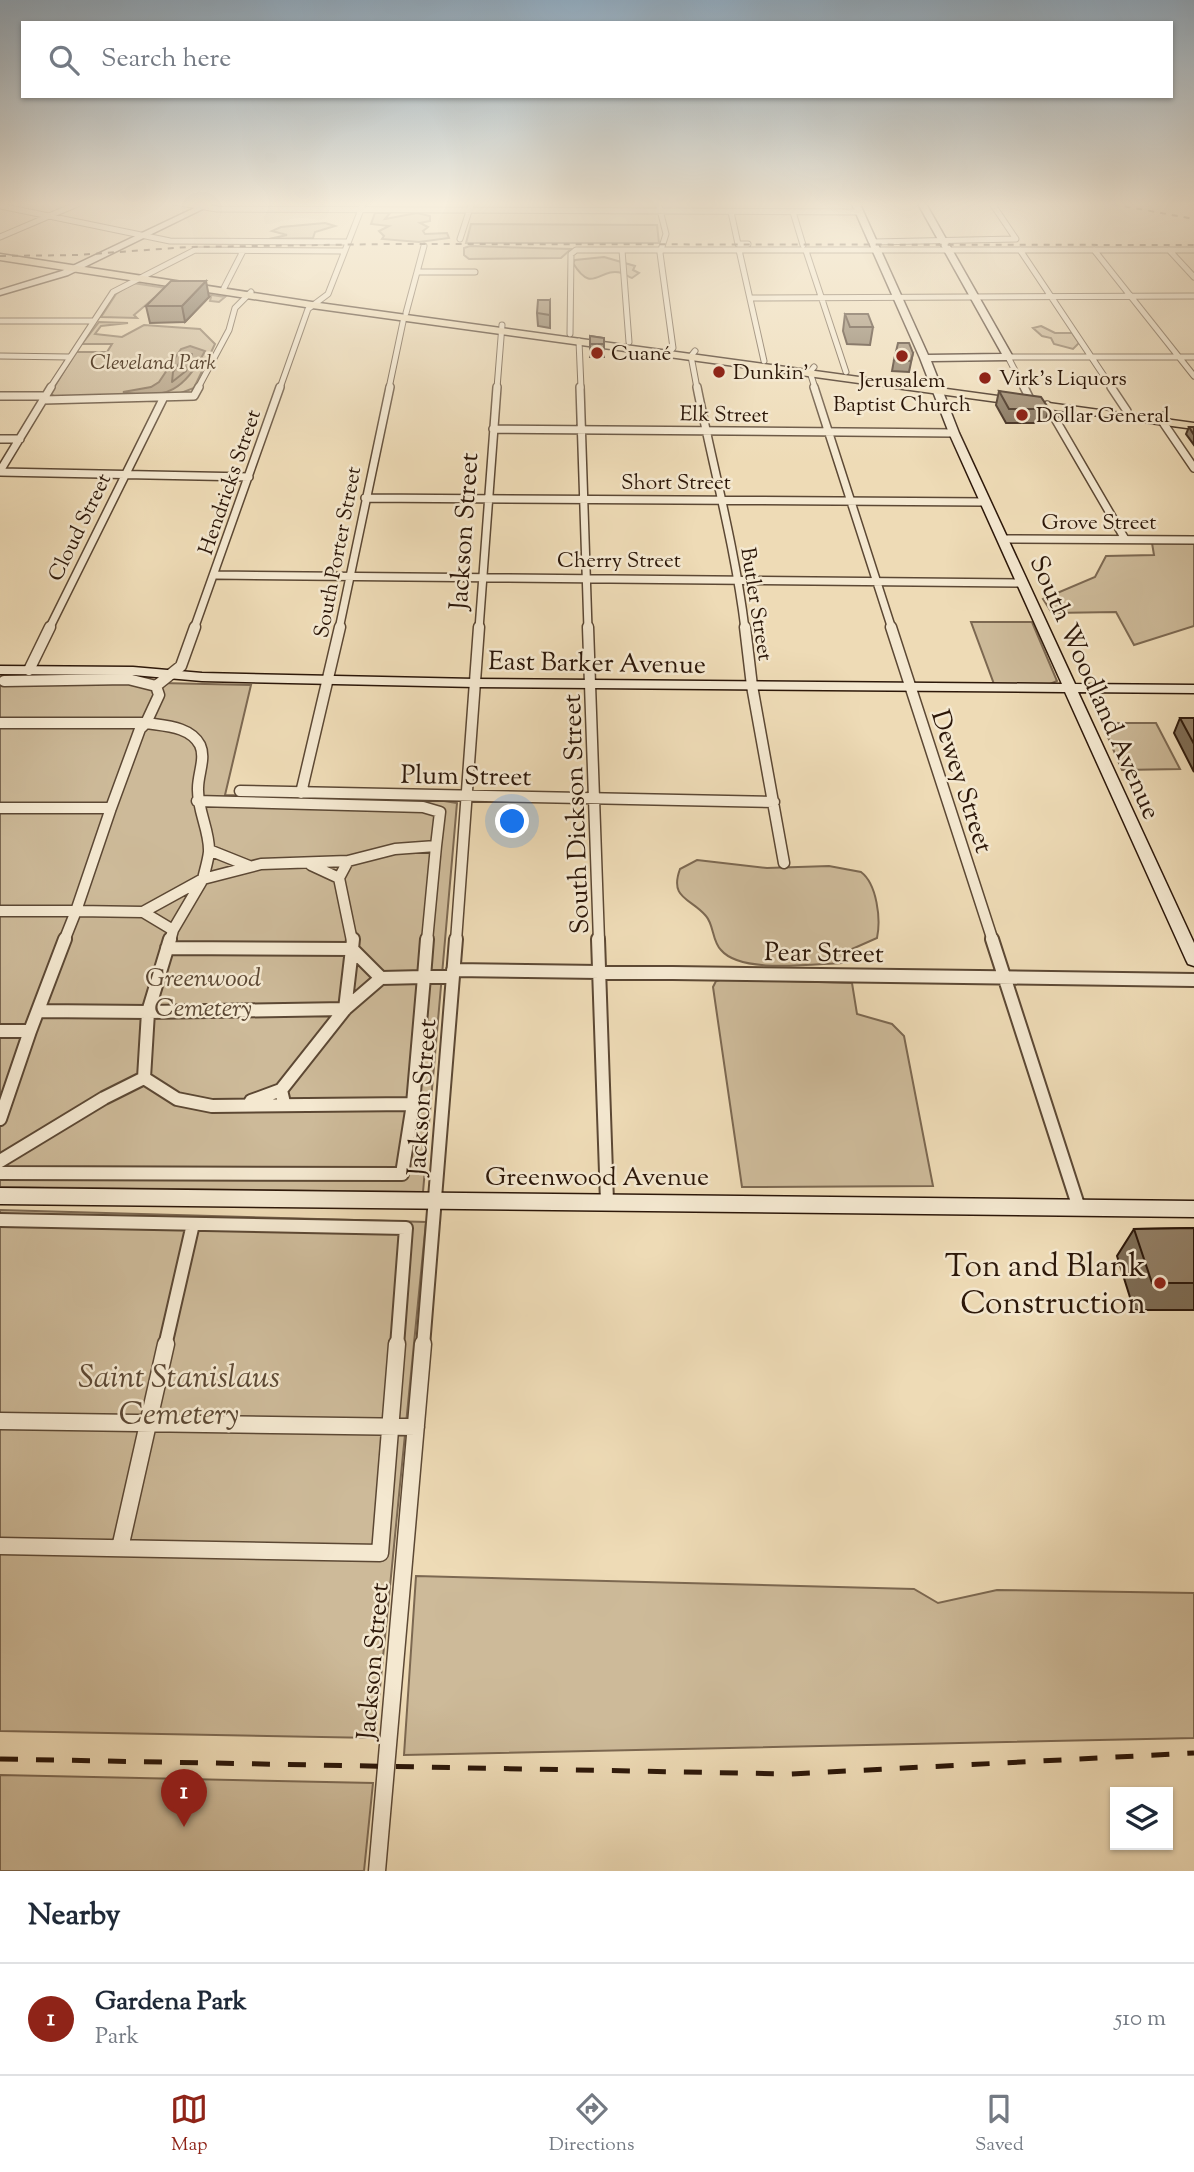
<!DOCTYPE html>
<meta charset="utf-8">
<style>
body{margin:0;font-family:"Sorts Mill Goudy",serif;background:#f2f2f3;color:#1f2937}
.controls{position:absolute;right:21px;bottom:21px;display:grid;overflow:hidden;border-radius:0px;box-shadow:0 2px 5px #0004}
.controls button{width:63px;height:63px;display:grid;place-items:center;padding:0;border:0;border-bottom:2px solid #e0e1e3;background:#fff;color:#1f2937;font:35px sans-serif}
.you{position:absolute;left:513px;top:822px;width:24px;height:24px;margin:-18px;border:5px solid #fff;border-radius:50%;background:#1a73e8;box-shadow:0 0 0 10px #1a73e833}
.badge{display:grid;place-items:center;width:46px;height:46px;border-radius:50%;background:#8f2418;color:#fff;font-size:23px;font-weight:700}
.pin{position:absolute;translate:-50% -58px;filter:drop-shadow(0 2px 4px #0008)}
.pin::after{content:'';position:absolute;top:37px;width:24px;height:21px;background:inherit;clip-path:polygon(0 0,100% 0,50% 100%)}
.list{margin:0;padding:0;list-style:none}
h2{display:flex;justify-content:space-between;align-items:center;height:91px;margin:0;padding:0 28px;font-size:30px}
h2 small{font-size:23px;font-weight:400;color:#747a83}
.list li{display:grid;grid-template-columns:46px 1fr auto;gap:21px;align-items:center;box-sizing:border-box;height:112px;padding:0 28px;border-top:2px solid #e0e1e3}
.list b{display:block;font-size:26px;white-space:nowrap}
.list p{margin:0;font-size:23px;white-space:nowrap;color:#747a83}
.list em{font-size:23px;font-style:normal;color:#747a83}
.icon{flex:none;width:38px;height:38px;fill:none;stroke:currentColor;stroke-width:2;stroke-linecap:round;stroke-linejoin:round}
.map{position:relative;flex:none;width:1194px;height:1871px;overflow:hidden}
.search{position:absolute;background:#fff;box-shadow:0 2px 5px #0004;left:21px;right:21px;top:21px;height:77px;display:flex;align-items:center;gap:18px;box-sizing:border-box;padding:0 24px;border-radius:0px;color:#747a83;font-size:26px}
.sheet{height:203px;background:#fff}
nav{display:flex;justify-content:space-around;align-items:center;box-sizing:border-box;height:98px;border-top:2px solid #e0e1e3;background:#fff;font-size:19px;color:#747a83}
nav a{display:grid;justify-items:center;gap:4px}
nav .on{color:#8f2418}
.map>svg:first-child{display:block}
.green{fill:#cdba99;stroke:#7c6851;stroke-width:2}
.water{fill:#ac987b;stroke:#79644d;stroke-width:2}
.lines{fill:none;stroke-linecap:round;stroke-linejoin:round}
.shore{stroke:#6c5842;stroke-width:2}
.street-far4-casing{stroke:#5c4834;stroke-width:7}
.street-far3-casing{stroke:#5c4834;stroke-width:10}
.street-far2-casing{stroke:#5c4834;stroke-width:13}
.street-far1-casing{stroke:#5c4834;stroke-width:16}
.street-casing{stroke:#5c4834;stroke-width:19}
.secondary-casing{stroke:#2c1709;stroke-width:3}
.primary-casing{stroke:#2c1709;stroke-width:3}
.street-far4{stroke:#f4e8d0;stroke-width:5}
.street-far3{stroke:#f4e8d0;stroke-width:7}
.street-far2{stroke:#f4e8d0;stroke-width:10}
.street-far1{stroke:#f4e8d0;stroke-width:12}
.street{stroke:#f4e8d0;stroke-width:16}
.secondary{fill:#f4e8d0;fill-rule:evenodd}
.primary{fill:#eedbb6;fill-rule:evenodd}
.rail-far1{stroke:#2c1709;stroke-width:2;stroke-dasharray:6 6;stroke-linecap:butt}
.rail{stroke:#2c1709;stroke-width:5;stroke-dasharray:18 18;stroke-linecap:butt}
.wall{fill:#7d6c55;stroke:#2c1709;stroke-width:2}
.shaded-wall{fill:#665845;stroke:#2c1709;stroke-width:2}
.building{fill:#917d63;stroke:#2c1709;stroke-width:2}
.poi-dot{fill:#8f2418;stroke:#f4e8d0;stroke-width:2.5}
.labels{text-anchor:middle;stroke-width:5;stroke-linejoin:round;paint-order:stroke}
.far-poi-label{font-size:21px;fill:#2c1709;stroke:#f4e8d0;text-anchor:start}
.far-park-label{font-size:21px;font-style:italic;fill:#5c4834;stroke:#f4e8d0}
.far-street-label{font-size:21px;fill:#2c1709;stroke:#f4e8d0}
.street-label{font-size:26px;fill:#2c1709;stroke:#f4e8d0}
.park-label{font-size:26px;font-style:italic;fill:#5c4834;stroke:#f4e8d0}
.near-poi-label{font-size:32px;fill:#2c1709;stroke:#f4e8d0;text-anchor:end}
.near-park-label{font-size:32px;font-style:italic;fill:#5c4834;stroke:#f4e8d0}
</style>
<div class="map">
<svg width="1194" height="1871" viewBox="0 0 1194 1871">
<rect width="100%" height="100%" fill="#eedbb6"/>
<filter id="stains"><feTurbulence type="fractalNoise" baseFrequency=".00286" numOctaves="4"/><feColorMatrix values="0 0 0 0 .2 0 0 0 0 .09 0 0 0 0 .02 0 0 0 .5 -.17"/></filter>
<radialGradient id="worn" r=".72"><stop offset=".6" stop-color="#630" stop-opacity="0"/><stop offset="1" stop-color="#630" stop-opacity=".3"/></radialGradient>
<path class="green" d="M375,213H390L385,219L417,213L430,216V221L420,223L428,227L423,231L425,234L447,233L449,238L419,242L382,239L384,236L379,231L389,226L371,224Z
M325,223L335,226L315,232L313,238L269,239L287,235L272,231L281,227Z
M471,224L657,225L659,243H466Z
M470,246L571,249L561,258L469,259L464,255V248Z
M604,257L635,266L633,270L639,273L632,278C628,277 626,274 622,273C599,266 593,296 573,263L575,260Z
M133,283L225,297L219,302L210,301L211,297L154,298L134,315L137,318L101,317L116,294Z
M99,322L128,323L101,326L95,334L122,337L144,325L200,329L215,344L194,388L173,396L56,397L50,394L76,352H107L112,344H82Z
M1041,326L1055,333H1072L1079,343L1073,349L1054,344L1051,338L1042,336L1033,328Z
M1152,543H1194V626L1134,645L1116,612L1052,613L1043,599L1095,577L1106,556L1154,555Z
M971,622H1032L1057,681L1050,684H994Z
M0,677H132L160,683L251,685L225,795L431,799L457,803L423,1192L0,1187Z
M1118,723H1156L1180,769L1122,770L1107,735Z
M697,860L767,868L829,866L861,872C877,884 881,919 877,938L843,953L842,963C812,964 741,974 721,950C712,941 714,925 706,916C691,898 669,899 680,869Z
M724,979L852,983L857,1014L892,1024L904,1036L933,1186L742,1187L713,987L716,981Z
M0,1210L426,1222L375,1738L0,1731Z
M416,1576L914,1589L938,1603L997,1590L1194,1593V1738L404,1755Z
M0,1775L373,1783L364,1871H0Z"/>
<path class="water" d="M190,346L205,351C185,389 167,401 123,392L151,387L159,382L181,349Z"/>
<g class="lines">
<path class="shore" d="M192,354L186,371L172,382L173,372L185,355Z"/>
<g class="street-far4-casing">
<path id="street-far4" d="M174,202L217,209L859,212
M658,202L666,234L660,253L673,348L669,353
M0,206L170,241L347,242
M731,212L738,244H748
M793,212L803,245
M0,237L82,202
M460,239L472,202
M873,242L1016,239L991,202
M622,250L629,342
M739,250L764,361
M1020,250L1112,388
M1094,250L1194,376
M1169,250L1194,277
M806,251L846,372
M417,272H475
M224,288L243,251
M750,298L1194,296
M406,313L424,246
M0,321H93
M570,334L571,254L576,250H1194
M579,341L581,388
M695,351L691,356L697,388
M0,356L69,357
M814,367L810,372L815,388
M50,388L113,292L195,250L344,251
M198,388L229,330L235,308L251,292
M280,388L308,309L328,294L364,202
M389,388L404,317
M497,388L502,325
M1024,388L1008,357H1194"/>
</g>
<g class="street-far3-casing">
<path id="street-far3" d="M580,387L588,629
M697,387C713,467 735,547 745,629
M814,387L892,629
M1024,387L1029,397
M1111,387L1127,411
M0,396H45
M43,400L194,396L199,387
M1047,405L1125,539
M1162,416V421L1194,468
M493,429L954,433
M0,439H20
M0,471L51,387
M0,472L249,477
M365,498L986,502
M1004,539L1194,540
M216,575L1023,583
M49,629L163,399
M194,629L280,387
M339,629L390,387
M479,629L497,387"/>
</g>
<g class="street-far2-casing">
<path id="street-far2" d="M588,627L599,941
M745,627L752,686L784,863
M891,627L993,941
M29,670L50,627
M4,681L128,679L156,686
M156,686L181,666L195,627
M0,723H146L140,729L111,808H0
M240,791L774,802
M301,793L340,627
M111,808L76,911L143,912L203,879C205,870 208,861 209,852C210,831 197,810 198,788C198,774 206,758 200,745C190,726 164,726 146,723L159,695L156,686
M209,850L249,866
M348,861L339,878L352,941
M311,865L339,878
M0,911H76L64,941
M143,912L173,930L170,941
M173,930L203,879L261,864L348,861L395,849L436,846L440,812L423,807L197,801
M427,941L436,846
M456,941L479,627"/>
</g>
<g class="street-far1-casing">
<path id="street-far1" d="M170,939L148,1012L345,1009L352,949L381,978L424,977L427,939
M598,939L607,1202
M992,939L1079,1208
M167,948L352,949L353,939
M453,970L1194,980
M40,1011L148,1012L144,1078
M0,1031H30L65,939
M251,1101L281,1090
M284,1103L281,1090L345,1009L381,978
M413,1104L424,977H452
M0,1119L30,1031
M0,1161L104,1098L144,1078L177,1099L212,1106L413,1104L402,1174L0,1173
M0,1220L406,1228L397,1346
M165,1346L193,1224
M423,1346L456,939"/>
</g>
<g class="street-casing">
<path id="street" d="M0,1421L416,1427
M0,1546L380,1553L397,1344
M120,1548L166,1344
M377,1871L423,1344"/>
</g>
<g class="secondary-casing">
<path id="secondary" d="M207,202H217L68,275L0,295V290L62,271Z
M851,202H859L928,355L1002,354L917,202H925L1013,357L1008,360L931,361L959,433L1075,684L1194,685V693L1078,692L1194,943V966L1188,964L1186,960L1065,692L475,687L202,681L133,675L0,674V666L133,667L202,673L475,679L1062,684L949,433L920,358Z
M0,1188L1194,1201V1217L0,1204Z"/>
</g>
<g class="primary-casing">
<path id="primary" d="M0,254L312,302L1194,423V429L312,308L0,260Z"/>
</g>
<use href="#street-far4" class="street-far4"/>
<use href="#street-far3" class="street-far3"/>
<use href="#street-far2" class="street-far2"/>
<use href="#street-far1" class="street-far1"/>
<use href="#street" class="street"/>
<use href="#secondary" class="secondary"/>
<use href="#primary" class="primary"/>
<path class="rail-far1" d="M1101,202L1194,219
M0,256L77,255L188,247L387,244L1194,245"/>
<path class="rail" d="M0,1759L790,1774L1194,1753"/>
</g>
<path class="wall" d="M209,297L185,322L150,323L146,306Z
M550,300V328L538,326L537,313Z
M845,314L873,327L870,345L847,344L843,331Z
M590,336L604,338V357H590Z
M913,353L909,372L892,371L894,360Z
M999,391L1049,409L1045,423H1006L996,405Z
M1189,427H1194V445L1186,434Z
M1180,718H1194V772L1174,733Z
M1194,1228V1310H1134L1117,1256L1134,1229Z"/>
<path class="shaded-wall" d="M206,281L209,297L185,322L182,306Z"/>
<path class="building" d="M171,281H206L182,306H146Z
M538,300H550V315L537,313Z
M845,314H868L873,327H850Z
M590,336L604,338V344H590Z
M898,343H909L913,353L911,361L894,360Z
M999,391L1041,397L1049,409H1009Z
M1189,427H1194V435Z
M1180,718H1194V744Z
M1194,1228V1283H1152L1134,1229Z"/>
<linearGradient id="sky" x2="0" y2="1"><stop stop-color="#90a9bc"/><stop offset="0.44" stop-color="#f7efde"/><stop offset="1" stop-color="#f7efde" stop-opacity="0"/></linearGradient>
<rect width="1194" height="464" fill="url(#sky)"/>
<g class="poi-dot">
<circle cx="597" cy="353" r="7"/>
<circle cx="902" cy="356" r="7"/>
<circle cx="719" cy="372" r="7"/>
<circle cx="985" cy="378" r="7"/>
<circle cx="1022" cy="415" r="7"/>
<circle cx="1160" cy="1283" r="7"/>
</g>
<g class="labels">
<g class="far-poi-label">
<text x="611" y="360">Cuané</text>
<text x="733" y="379">Dunkin'</text>
<text x="999" y="385">Virk's Liquors</text>
<text x="902" y="387" text-anchor="middle">Jerusalem<tspan x="902" dy="24">Baptist Church</tspan></text>
<text x="1036" y="422">Dollar General</text>
</g>
<g class="far-park-label">
<text x="153" y="369">Cleveland Park</text>
</g>
<g class="far-street-label">
<text transform="translate(724 414) rotate(1)" y="7">Elk Street</text>
<text transform="translate(229 482) rotate(-71)" y="7">Hendricks Street</text>
<text x="676" y="489">Short Street</text>
<text x="1099" y="529">Grove Street</text>
<text transform="translate(79 527) rotate(-64)" y="7">Cloud Street</text>
<text transform="translate(337 552) rotate(-79)" y="7">South Porter Street</text>
<text x="619" y="567">Cherry Street</text>
<text transform="translate(757 604) rotate(81)" y="7">Butler Street</text>
</g>
<g class="street-label">
<text transform="translate(463 531) rotate(-86)" y="9">Jackson Street</text>
<text transform="translate(597 662) rotate(1)" y="9">East Barker Avenue</text>
<text transform="translate(1096 687) rotate(66)" y="9">South Woodland Avenue</text>
<text transform="translate(466 775) rotate(1)" y="9">Plum Street</text>
<text transform="translate(963 781) rotate(72)" y="9">Dewey Street</text>
<text transform="translate(575 814) rotate(-92)" y="9">South Dickson Street</text>
<text transform="translate(824 952) rotate(1)" y="9">Pear Street</text>
<text transform="translate(421 1097) rotate(-86)" y="9">Jackson Street</text>
<text x="597" y="1185">Greenwood Avenue</text>
<text transform="translate(372 1661) rotate(-85)" y="9">Jackson Street</text>
</g>
<g class="park-label">
<text x="203" y="986">Greenwood<tspan x="203" dy="30">Cemetery</tspan></text>
</g>
<g class="near-poi-label">
<text x="1146" y="1276">Ton and Blank<tspan x="1146" dy="37">Construction</tspan></text>
</g>
<g class="near-park-label">
<text x="179" y="1387">Saint Stanislaus<tspan x="179" dy="37">Cemetery</tspan></text>
</g>
</g>
<rect width="100%" height="100%" filter="url(#stains)"/>
<rect width="100%" height="100%" fill="url(#worn)"/>
</svg>
<div class="controls">
<button><svg class="icon" aria-label="layers" viewBox="0 0 24 24"><path d="M12 4l9 5-9 5-9-5zM3 14l9 5 9-5"/></svg></button>
</div>
<div class="you"></div>
<div class="pin badge" style="left:184px;top:1827px">1</div>
<div class="search"><svg class="icon" aria-label="search" viewBox="0 0 24 24"><circle cx="10" cy="10" r="6"/><path d="M15 15l6 6"/></svg>Search here</div>
</div>
<section class="sheet">
<h2>Nearby<small></small></h2>
<ul class="list">
<li><span class="badge">1</span><div><b>Gardena Park</b><p>Park</p></div><em>510 m</em></li>
</ul>
</section>
<nav>
<a class="on"><svg class="icon" aria-label="map" viewBox="0 0 24 24"><path d="M3 6l6-2 6 2 6-2v14l-6 2-6-2-6 2zM9 4v14M15 6v14"/></svg>Map</a>
<a><svg class="icon" aria-label="directions" viewBox="0 0 24 24"><path d="M12 3l9 9-9 9-9-9zM9 14v-3h6M13 9l2 2-2 2"/></svg>Directions</a>
<a><svg class="icon" aria-label="saved" viewBox="0 0 24 24"><path d="M7 4h10v16l-5-4-5 4z"/></svg>Saved</a>
</nav>
